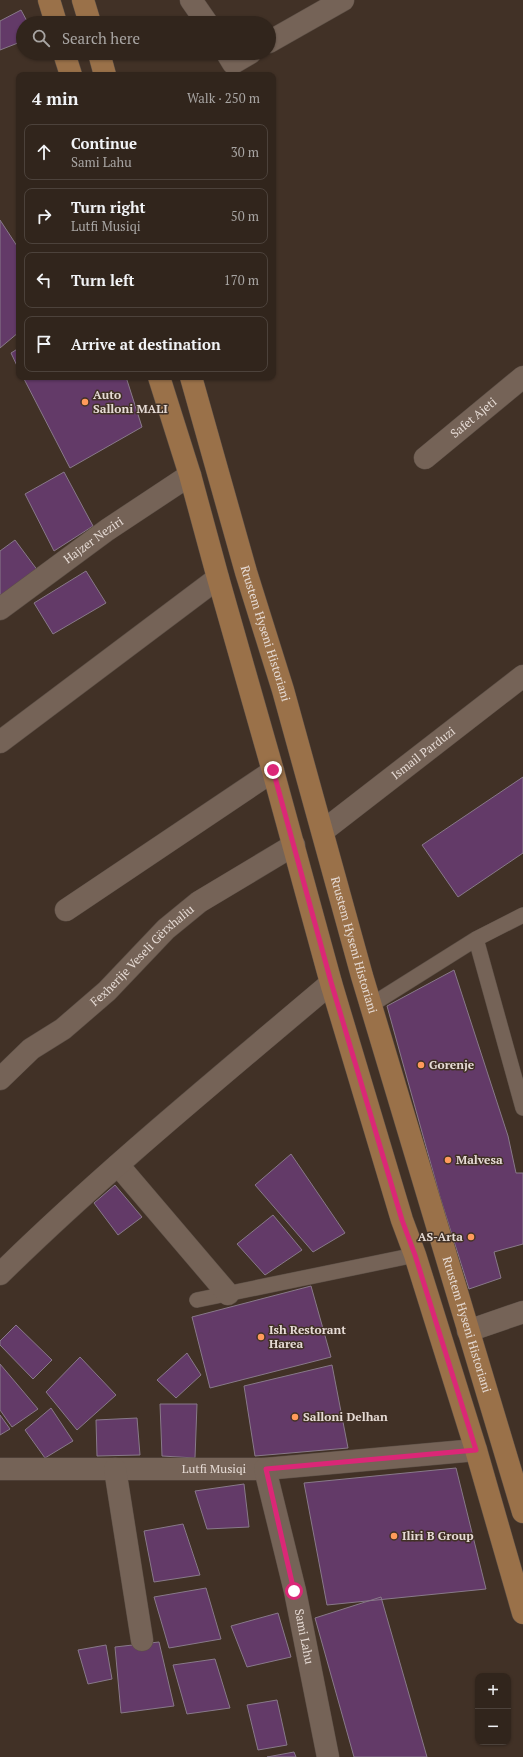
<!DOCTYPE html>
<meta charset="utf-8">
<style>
body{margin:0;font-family:"PT Serif",serif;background:#392d25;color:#f1f3f6}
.controls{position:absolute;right:12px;bottom:12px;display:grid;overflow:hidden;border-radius:8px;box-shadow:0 1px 3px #0004}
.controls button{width:36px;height:36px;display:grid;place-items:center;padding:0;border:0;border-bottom:1px solid #4c423b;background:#31251c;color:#f1f3f6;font:20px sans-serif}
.stop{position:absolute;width:12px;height:12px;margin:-9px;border:3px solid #db2777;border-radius:50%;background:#fff}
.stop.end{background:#db2777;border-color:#fff;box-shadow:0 1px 4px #0008}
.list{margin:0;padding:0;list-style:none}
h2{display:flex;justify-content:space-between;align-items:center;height:52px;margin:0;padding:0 16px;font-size:17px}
h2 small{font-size:13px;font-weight:400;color:#a8a5a3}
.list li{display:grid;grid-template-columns:26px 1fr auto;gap:12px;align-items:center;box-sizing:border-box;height:56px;margin:0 8px 8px;padding:0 8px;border:1px solid #4c423b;border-radius:8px}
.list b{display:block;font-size:15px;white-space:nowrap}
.list p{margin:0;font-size:13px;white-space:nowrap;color:#a8a5a3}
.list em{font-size:13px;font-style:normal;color:#a8a5a3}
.icon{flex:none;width:22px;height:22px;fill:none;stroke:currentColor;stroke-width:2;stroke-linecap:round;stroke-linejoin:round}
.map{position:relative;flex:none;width:523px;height:1757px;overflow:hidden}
.search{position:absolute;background:#31251c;box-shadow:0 1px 3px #0004;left:16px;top:16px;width:260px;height:44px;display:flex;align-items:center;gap:10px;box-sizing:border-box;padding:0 14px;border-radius:22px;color:#a8a5a3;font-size:15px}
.panel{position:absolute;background:#31251c;box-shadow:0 1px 3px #0004;left:16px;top:72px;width:260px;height:308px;border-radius:8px}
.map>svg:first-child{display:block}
.building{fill:#633a68;stroke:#887989}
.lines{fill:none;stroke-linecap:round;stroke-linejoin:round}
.service-casing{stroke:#5c4f46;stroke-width:16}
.minor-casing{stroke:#5c4f46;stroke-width:23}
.primary-casing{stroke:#5c4f46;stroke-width:23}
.service{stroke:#756357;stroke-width:15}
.minor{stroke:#756357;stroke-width:22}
.primary{stroke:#9a7149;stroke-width:22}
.route{stroke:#db2777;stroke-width:5}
.poi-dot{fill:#ff9b5b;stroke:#413126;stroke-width:1.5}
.labels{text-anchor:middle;stroke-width:3;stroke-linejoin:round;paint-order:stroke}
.poi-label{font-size:12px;font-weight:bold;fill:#e6dbd5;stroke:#413126;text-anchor:start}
.street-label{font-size:12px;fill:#e6dbd5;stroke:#413126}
</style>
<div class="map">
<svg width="523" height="1757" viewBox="0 0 523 1757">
<rect width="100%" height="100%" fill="#413126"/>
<path class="building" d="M21,10L28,23H23V41L0,50V21Z
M0,220L19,249V332L0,348Z
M19,348V370L11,353Z
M23,377H126L142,427L70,468Z
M64,472L93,526L54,551L25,494Z
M15,540L41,575L0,606V551Z
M86,571L106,603L53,634L34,603Z
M523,777V853L458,897L422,845Z
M454,970L508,1136L516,1173H523V1244L494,1252L501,1278L469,1289L440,1197L387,1006Z
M291,1154L345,1233L313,1252L255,1185Z
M115,1185L142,1217L118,1235L94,1203Z
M273,1215L302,1250L265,1275L237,1244Z
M311,1286L331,1357L210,1388L192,1317Z
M16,1325L52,1360L33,1379L0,1345V1341Z
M187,1353L201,1375L176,1398L157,1380Z
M80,1357L116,1395L77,1430L46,1392Z
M0,1364L38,1409L12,1427L0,1410Z
M332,1365L348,1448L255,1456L244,1386Z
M160,1404H197L195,1458L162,1456Z
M51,1408L73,1441L45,1458L25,1430Z
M0,1415L10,1429L0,1435Z
M137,1418L140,1455L97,1456L96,1420Z
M456,1468L486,1589L327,1605L304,1483Z
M244,1484L249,1527L207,1529L195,1491Z
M183,1524L200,1575L154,1582L144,1531Z
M206,1588L221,1639L169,1648L154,1597Z
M381,1597L427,1757H354L315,1618Z
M278,1613L291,1657L247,1667L231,1626Z
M159,1642L174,1706L121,1713L115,1647Z
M106,1645L112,1679L88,1684L78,1650Z
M215,1659L230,1708L187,1714L173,1665Z
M277,1700L287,1745L258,1750L247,1705Z
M294,1752L296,1757H267Z"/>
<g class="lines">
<g class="service-casing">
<path id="service" d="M476,939L523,915
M371,1005L476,939L523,1108
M197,1300L415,1255"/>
</g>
<g class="minor-casing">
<g id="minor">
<path d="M191,0L207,23"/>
<path d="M269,42L343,0"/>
<path d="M227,53L233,63L250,53"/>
<path id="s1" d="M425,458L523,377"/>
<path id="s2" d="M0,609L107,530L190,475"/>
<path d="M0,742L218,578"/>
<path id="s3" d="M323,831L523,676"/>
<path d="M66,910L273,771"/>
<path id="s4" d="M0,1079L31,1049L63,1029L107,991L166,929L199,902L294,845"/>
<path d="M118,1165L228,1294"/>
<path d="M0,1274C105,1171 219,1078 331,983"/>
<path d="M468,1331L523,1312"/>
<path id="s5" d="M0,1469H265L476,1450"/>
<path d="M115,1469L142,1640"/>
<path id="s6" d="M265,1469L295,1591L328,1757"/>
</g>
</g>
<g class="primary-casing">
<g id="primary">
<path d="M49,0L56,23"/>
<path d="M83,0L90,23"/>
<path d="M64,53L71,75"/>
<path d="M99,53L105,75"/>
<path d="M159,377L190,475L218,578L273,771L331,983L402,1220L415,1255L476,1450L523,1613"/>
<path id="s7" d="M191,377L246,572L283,690L362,976L523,1512"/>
</g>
</g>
<use href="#service" class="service"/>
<use href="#minor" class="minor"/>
<use href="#primary" class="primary"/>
</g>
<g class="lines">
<path class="route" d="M273,770L331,982L402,1220L415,1255L476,1450L266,1469L294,1591"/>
</g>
<g class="poi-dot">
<circle cx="85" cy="402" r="4"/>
<circle cx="421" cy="1065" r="4"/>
<circle cx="448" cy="1160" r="4"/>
<circle cx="471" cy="1237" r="4"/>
<circle cx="261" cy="1337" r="4"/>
<circle cx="295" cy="1417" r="4"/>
<circle cx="394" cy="1536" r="4"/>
</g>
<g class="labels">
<g class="poi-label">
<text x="93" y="399">Auto<tspan x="93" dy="14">Salloni MALI</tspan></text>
<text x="429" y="1069">Gorenje</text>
<text x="456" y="1164">Malvesa</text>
<text x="463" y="1241" text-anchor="end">AS-Arta</text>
<text x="269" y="1334">Ish Restorant<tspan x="269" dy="14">Harea</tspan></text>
<text x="303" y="1421">Salloni Delhan</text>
<text x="402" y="1540">Iliri B Group</text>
</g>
<g class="street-label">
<text dy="4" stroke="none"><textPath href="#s1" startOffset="63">Safet Ajeti</textPath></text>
<text dy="4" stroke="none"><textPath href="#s2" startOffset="116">Hajzer Neziri</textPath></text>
<text dy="4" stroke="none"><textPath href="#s7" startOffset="267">Rrustem Hyseni Historiani</textPath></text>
<text dy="4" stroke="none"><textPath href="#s3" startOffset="127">Ismail Parduzi</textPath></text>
<text dy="4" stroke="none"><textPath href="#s7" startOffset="591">Rrustem Hyseni Historiani</textPath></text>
<text dy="4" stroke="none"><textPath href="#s4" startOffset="189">Fexherije Veseli Gërxhaliu</textPath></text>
<text dy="4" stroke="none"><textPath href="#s7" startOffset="987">Rrustem Hyseni Historiani</textPath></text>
<text dy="4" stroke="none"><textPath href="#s5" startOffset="214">Lutfi Musiqi</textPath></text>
<text dy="4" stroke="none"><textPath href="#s6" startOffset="172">Sami Lahu</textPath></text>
</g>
</g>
</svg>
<div class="controls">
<button>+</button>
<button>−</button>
</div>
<div class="stop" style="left:294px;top:1591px"></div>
<div class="stop end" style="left:273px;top:770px"></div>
<div class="search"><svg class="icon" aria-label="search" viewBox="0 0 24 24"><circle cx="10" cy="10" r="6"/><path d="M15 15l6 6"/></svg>Search here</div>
<section class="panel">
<h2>4 min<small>Walk · 250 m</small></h2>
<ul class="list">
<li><svg class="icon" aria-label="ahead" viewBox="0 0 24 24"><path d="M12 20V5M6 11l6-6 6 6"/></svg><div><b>Continue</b><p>Sami Lahu</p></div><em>30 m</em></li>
<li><svg class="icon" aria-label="right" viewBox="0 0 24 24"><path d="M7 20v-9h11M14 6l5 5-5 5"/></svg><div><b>Turn right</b><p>Lutfi Musiqi</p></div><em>50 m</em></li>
<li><svg class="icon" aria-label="left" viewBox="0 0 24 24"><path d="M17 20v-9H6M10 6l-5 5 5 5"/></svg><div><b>Turn left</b></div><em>170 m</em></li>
<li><svg class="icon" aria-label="arrive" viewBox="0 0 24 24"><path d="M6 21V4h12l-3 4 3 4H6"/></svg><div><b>Arrive at destination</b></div></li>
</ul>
</section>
</div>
